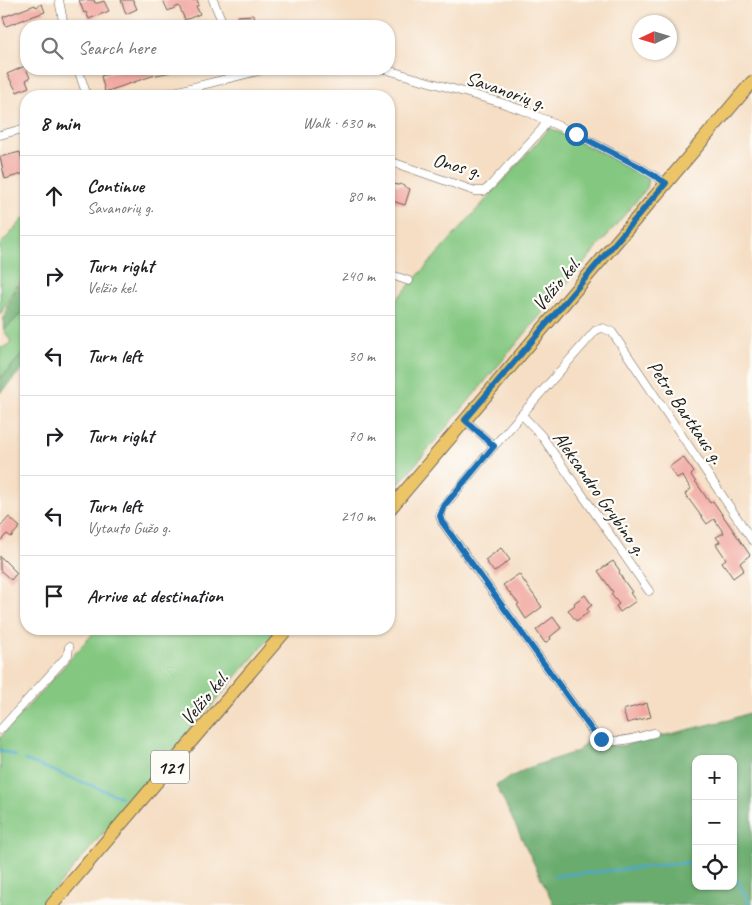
<!DOCTYPE html>
<meta charset="utf-8">
<style>
body{margin:0;font-family:Caveat,sans-serif;background:#f2f2f2;color:#202124}
.controls{position:absolute;right:15px;bottom:15px;display:grid;overflow:hidden;border-radius:10px;box-shadow:0 1px 4px #0004}
.controls button{width:45px;height:45px;display:grid;place-items:center;padding:0;border:0;border-bottom:1px solid #e0e0e0;background:#fff;color:#202124;font:25px sans-serif}
.compass{position:absolute;left:632px;top:15px;width:45px;height:45px;border-radius:50%;background:#fff;box-shadow:0 1px 4px #0004;rotate:266deg}
.stop{position:absolute;width:15px;height:15px;margin:-11px;border:4px solid #1f6fb2;border-radius:50%;background:#fff}
.stop.end{background:#1f6fb2;border-color:#fff;box-shadow:0 1px 5px #0008}
.list{margin:0;padding:0;list-style:none}
h2{display:flex;justify-content:space-between;align-items:center;height:65px;margin:0;padding:0 20px;font-size:21px}
h2 small{font-size:16px;font-weight:400;color:#757577}
.list li{display:grid;grid-template-columns:32px 1fr auto;gap:15px;align-items:center;box-sizing:border-box;height:80px;padding:0 20px;border-top:1px solid #e0e0e0}
.list b{display:block;font-size:19px;white-space:nowrap}
.list p{margin:0;font-size:16px;white-space:nowrap;color:#757577}
.list em{font-size:16px;font-style:normal;color:#757577}
.icon{flex:none;width:28px;height:28px;fill:none;stroke:currentColor;stroke-width:2;stroke-linecap:round;stroke-linejoin:round}
.map{position:relative;flex:none;width:752px;height:905px;overflow:hidden}
.search{position:absolute;background:#fff;box-shadow:0 1px 4px #0004;left:20px;top:20px;width:375px;height:55px;display:flex;align-items:center;gap:12px;box-sizing:border-box;padding:0 18px;border-radius:20px;color:#757577;font-size:19px}
.panel{position:absolute;background:#fff;box-shadow:0 1px 4px #0004;left:20px;top:90px;width:375px;height:545px;border-radius:20px}
.map>svg:first-child{display:block}
.green{fill:#83c780;stroke:#50724e}
.forest{fill:#6aac6e;stroke:#436445;fill-rule:evenodd}
.lines{fill:none;stroke-linecap:round;stroke-linejoin:round}
.stream{stroke:#4ca8ca;stroke-width:2.5}
.building{fill:#f1a69e}
.minor-casing{stroke:#686057;stroke-width:9}
.primary-casing{stroke:#686057;stroke-width:14}
.minor{stroke:#fff;stroke-width:8}
.primary{stroke:#edc569;stroke-width:12}
.route{stroke:#1f6fb2;stroke-width:6}
.labels{text-anchor:middle;stroke-width:4.5;stroke-linejoin:round;paint-order:stroke}
.shield{fill:#fdfcf7;stroke:#605f5e;stroke-width:1}
.shield-label{font-size:19px;font-weight:bold;fill:#1c1c1c}
.street-label{font-size:20px;fill:#1c1c1c;stroke:#fdfcf7}
</style>
<div class="map">
<svg width="752" height="905" viewBox="0 0 752 905">
<rect width="100%" height="100%" fill="#fdfcf7"/>
<filter id="ink" filterUnits="userSpaceOnUse"><feTurbulence type="fractalNoise" baseFrequency=".02" numOctaves="2"/><feDisplacementMap in="SourceGraphic" scale="10" xChannelSelector="R" yChannelSelector="G"/><feConvolveMatrix kernelMatrix="1 2 1 2 8 2 1 2 1" color-interpolation-filters="sRGB"/></filter>
<filter id="wash" filterUnits="userSpaceOnUse"><feTurbulence type="fractalNoise" baseFrequency=".0096" numOctaves="4" result="noise"/><feDisplacementMap in="SourceGraphic" scale="20" xChannelSelector="R" yChannelSelector="G"/><feGaussianBlur stdDeviation="1.12" result="paint"/><feColorMatrix in="noise" values="0 0 0 0 0 0 0 0 0 0 0 0 0 0 0 0 0 1.4 0 .05"/><feComposite in="paint" operator="in"/></filter>
<g filter="url(#wash)">
<rect width="100%" height="100%" fill="#f5dec4"/>
<path class="green" d="M550,128L645,174L648,182L647,188L389,496V308Z
M26,216V276L17,284L0,315V245Z
M26,309V350L0,379V347L3,348L11,342L4,330Z
M97,629H277L42,905H0V738Z"/>
<path class="forest" d="M26,276V309L4,330C0,315 15,287 26,276Z
M26,350V365L0,393V379Z
M752,712V905H554L496,785L528,768L578,751L589,739L598,744L620,746L728,720ZM696,759H733V886H696Z"/>
<g class="lines">
<path class="stream" d="M0,750L16,756
M25,760L121,797
M733,872L750,905
M554,876L696,862"/>
</g>
<g id="blocks">
<path class="building" d="M79,0H94L95,3H98L104,1L109,11L89,19L86,12L84,13Z
M121,0H133L137,9L126,14Z
M163,0H197L199,5L196,6L200,14L185,20L179,6L168,11Z
M42,4L45,12L6,26L3,17L35,5L36,7Z
M254,15L255,26H238V16Z
M25,66L30,78L26,80L29,87L17,92L7,74Z
M124,69H171V72L152,76L105,92L101,76Z
M20,152L25,173L5,179L0,157Z
M389,184L399,185L400,184L410,189L405,205L389,200Z
M683,457L694,472L691,475L710,503L713,501L750,555L740,563L744,570L733,578L722,562L726,559L716,544L720,542L716,537L724,533L714,519L707,524L685,494L691,489L682,475L677,478L669,467Z
M9,517L20,527L11,537L7,534L0,541V527Z
M501,548L510,560L494,572L485,560Z
M0,556L17,573L11,580L0,570Z
M613,561L620,571L619,572L622,578L632,592L630,593L636,601L620,612L616,606L619,604L611,594L613,592L598,571Z
M519,574L542,607L526,619L517,605L519,604L503,585Z
M585,595L592,605L587,609L589,612L576,621L568,610L575,605L574,603Z
M553,617L561,628L550,637L551,639L545,643L536,630Z
M647,703L651,717L627,723L623,710Z"/>
</g>
</g>
<g filter="url(#ink)">
<use href="#blocks" fill-opacity="0" stroke="#686057" stroke-width="1"/>
<g class="lines">
<g class="minor-casing">
<path id="minor" d="M59,0L64,26
M213,0L224,26
M78,69L87,96
M384,69L502,103L528,112L576,134L640,167L666,183
M197,87L201,96
M158,96L266,69
M0,135L26,128
M389,161L475,191H484L490,186L542,129L547,120
M389,274L409,281
M522,415L541,435L649,591
M465,420L494,446
M0,730L68,655L69,647
M654,733C636,737 613,747 596,736L442,522L440,516L441,510L494,446L596,330L603,328L612,332L752,540"/>
</g>
<g class="primary-casing">
<path id="primary" d="M389,510L752,82
M52,905L287,629"/>
</g>
<use href="#minor" class="minor"/>
<use href="#primary" class="primary"/>
</g>
</g>
<g class="lines" filter="url(#ink)">
<path class="route" d="M576,134L640,167L666,183L465,420L494,446L444,506L440,516L442,522L596,736L601,739"/>
</g>
<g class="labels">
<rect class="shield" x="151" y="750.5" width="38" height="33" rx="4"/>
<g class="shield-label">
<text x="170" y="774">121</text>
</g>
<g class="street-label">
<text transform="translate(506 90) rotate(19)" y="7">Savanorių g.</text>
<text transform="translate(457 165) rotate(15)" y="7">Onos g.</text>
<text transform="translate(556 284) rotate(-50)" y="7">Velžio kel.</text>
<text transform="translate(686 412) rotate(56)" y="7">Petro Bartkaus g.</text>
<text transform="translate(600 493) rotate(55)" y="7">Aleksandro Grybino g.</text>
<text transform="translate(204 698) rotate(-50)" y="7">Velžio kel.</text>
</g>
</g>
</svg>
<div class="controls">
<button>+</button>
<button>−</button>
<button><svg class="icon" aria-label="locate" viewBox="0 0 24 24"><circle cx="12" cy="12" r="6"/><path d="M12 2v4M12 18v4M2 12h4M18 12h4"/></svg></button>
</div>
<svg class="compass" viewBox="-18 -18 36 36"><path d="M0-13l5 13h-10z" fill="#e53935"/><path d="M0 13l5-13h-10z" fill="#757577"/></svg>
<div class="stop" style="left:576px;top:134px"></div>
<div class="stop end" style="left:601px;top:739px"></div>
<div class="search"><svg class="icon" aria-label="search" viewBox="0 0 24 24"><circle cx="10" cy="10" r="6"/><path d="M15 15l6 6"/></svg>Search here</div>
<section class="panel">
<h2>8 min<small>Walk · 630 m</small></h2>
<ul class="list">
<li><svg class="icon" aria-label="ahead" viewBox="0 0 24 24"><path d="M12 20V5M6 11l6-6 6 6"/></svg><div><b>Continue</b><p>Savanorių g.</p></div><em>80 m</em></li>
<li><svg class="icon" aria-label="right" viewBox="0 0 24 24"><path d="M7 20v-9h11M14 6l5 5-5 5"/></svg><div><b>Turn right</b><p>Velžio kel.</p></div><em>240 m</em></li>
<li><svg class="icon" aria-label="left" viewBox="0 0 24 24"><path d="M17 20v-9H6M10 6l-5 5 5 5"/></svg><div><b>Turn left</b></div><em>30 m</em></li>
<li><svg class="icon" aria-label="right" viewBox="0 0 24 24"><path d="M7 20v-9h11M14 6l5 5-5 5"/></svg><div><b>Turn right</b></div><em>70 m</em></li>
<li><svg class="icon" aria-label="left" viewBox="0 0 24 24"><path d="M17 20v-9H6M10 6l-5 5 5 5"/></svg><div><b>Turn left</b><p>Vytauto Gužo g.</p></div><em>210 m</em></li>
<li><svg class="icon" aria-label="arrive" viewBox="0 0 24 24"><path d="M6 21V4h12l-3 4 3 4H6"/></svg><div><b>Arrive at destination</b></div></li>
</ul>
</section>
</div>
